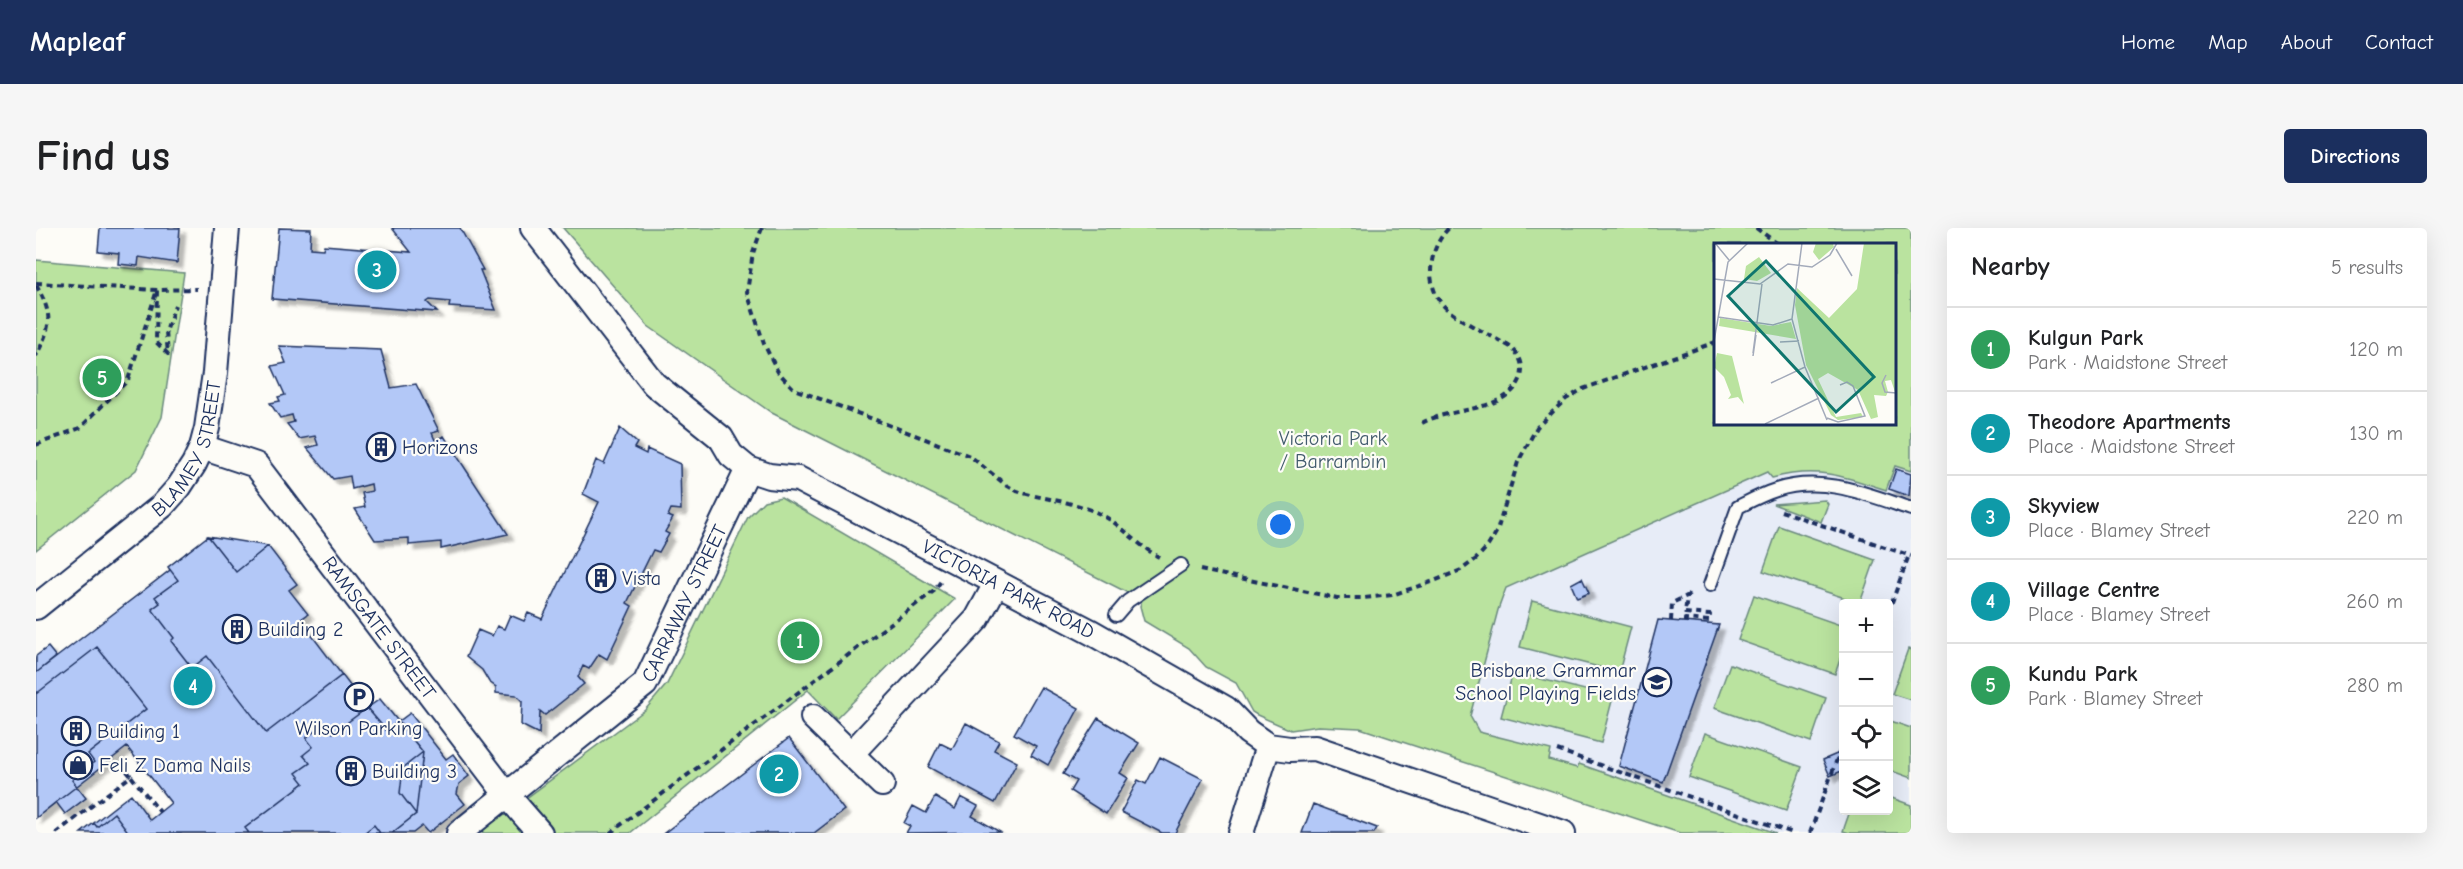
<!DOCTYPE html>
<meta charset="utf-8">
<style>
body{margin:0;font-family:"Comic Neue",sans-serif;background:#f6f6f6;color:#202124}
.controls{position:absolute;right:18px;bottom:18px;display:grid;overflow:hidden;border-radius:6px;box-shadow:0 6px 24px #0002}
.controls button{width:54px;height:54px;display:grid;place-items:center;padding:0;border:0;border-bottom:2px solid #e0e0e0;background:#fff;color:#202124;font:30px sans-serif}
.you{position:absolute;left:1245px;top:297px;width:21px;height:21px;margin:-15px;border:4px solid #fff;border-radius:50%;background:#1a73e8;box-shadow:0 0 0 9px #1a73e833}
.badge{display:grid;place-items:center;width:39px;height:39px;border-radius:50%;background:#1b2f5e;color:#fff;font-size:20px;font-weight:700}
.pin{position:absolute;translate:-50% -50%;border:3px solid #fff;box-shadow:0 2px 6px #0006}
.list{margin:0;padding:0;list-style:none}
h2{display:flex;justify-content:space-between;align-items:center;height:78px;margin:0;padding:0 24px;font-size:26px}
h2 small{font-size:20px;font-weight:400;color:#757577}
.list li{display:grid;grid-template-columns:39px 1fr auto;gap:18px;align-items:center;box-sizing:border-box;height:84px;padding:0 24px;border-top:2px solid #e0e0e0}
.list b{display:block;font-size:22px;white-space:nowrap}
.list p{margin:0;font-size:20px;white-space:nowrap;color:#757577}
.list em{font-size:20px;font-style:normal;color:#757577}
.icon{flex:none;width:33px;height:33px;fill:none;stroke:currentColor;stroke-width:2;stroke-linecap:round;stroke-linejoin:round}
.map{position:relative;flex:none;width:1875px;height:605px;overflow:hidden;border-radius:6px}
header{display:flex;align-items:center;gap:36px;box-sizing:border-box;height:84px;padding:0 30px;background:#1b2f5e;color:#fff}
header strong{font-size:28px}
nav{display:flex;gap:33px;margin-inline-start:auto;font-size:21px}
.intro{display:flex;align-items:center;justify-content:space-between;box-sizing:border-box;height:144px;padding:0 36px}
h1{margin:0;font-size:42px}
.button{padding:15px 27px;border-radius:6px;background:#1b2f5e;color:#fff;font-size:21px;font-weight:700}
main{display:flex;gap:36px;padding:0 36px}
aside{flex:1;background:#fff;border-radius:6px;box-shadow:0 6px 24px #0002}
.map>svg:first-child{display:block}
.built{fill:#e7ecf7;fill-rule:evenodd}
.green{fill:#bae39f;stroke:#6a897e;stroke-width:1.5;fill-rule:evenodd}
.building{fill:#b3c8f7;stroke:#1b2f5e;stroke-width:1.5;filter:url(#shadow)}
.lines{fill:none;stroke-linecap:round;stroke-linejoin:round}
.service-casing{stroke:#1b2f5e;stroke-width:16}
.minor-casing{stroke:#1b2f5e;stroke-width:28}
.path{stroke:#1b2f5e;stroke-width:4;stroke-dasharray:6 4.5;stroke-linecap:butt}
.service{stroke:#fdfcf7;stroke-width:12}
.minor{stroke:#fdfcf7;stroke-width:24}
.labels{text-anchor:middle;stroke-width:4.5;stroke-linejoin:round;paint-order:stroke}
.park-label{font-size:20px;fill:#435c6e;stroke:#fdfcf7}
.street-label{font-size:20px;fill:#1b2f5e;stroke:#fdfcf7}
.poi-label{font-size:20px;fill:#1b2f5e;stroke:#fdfcf7;text-anchor:start}
.inset-road{fill:none;stroke:#a3aaba;stroke-width:1.5}
.view{fill:#0f766e;fill-opacity:0.15;stroke:#0f766e;stroke-width:3}
.inset-edge{fill:none;stroke:#1b2f5e;stroke-width:3}
</style>
<header>
<strong>Mapleaf</strong>
<nav><a>Home</a><a>Map</a><a>About</a><a>Contact</a></nav>
</header>
<div class="intro"><h1>Find us</h1><a class="button">Directions</a></div>
<main>
<div class="map">
<svg width="1875" height="605" viewBox="0 0 1875 605">
<defs>
<filter id="shadow"><feDropShadow dx="5.5" dy="5.5" stdDeviation="1.5" flood-color="#0004"/></filter>
</defs>
<rect width="100%" height="100%" fill="#fdfcf7"/>
<filter id="ink" filterUnits="userSpaceOnUse"><feTurbulence type="fractalNoise" baseFrequency=".0167" numOctaves="2"/><feDisplacementMap in="SourceGraphic" scale="12" xChannelSelector="R" yChannelSelector="G"/><feConvolveMatrix kernelMatrix="1 2 1 2 8 2 1 2 1" color-interpolation-filters="sRGB"/></filter>
<g filter="url(#ink)">
<path class="built" d="M1839,195L1875,207V605H1644L1406,526L1470,360ZM1808,376H1852V582H1808Z"/>
<path class="green" d="M527,0H1875V243L1859,238L1850,262C1808,248 1781,238 1736,250L1731,244L1470,360L1462,382L1434,488L1443,504L1515,522L1513,532L1541,540L1543,536L1740,605H1644L1342,506L1324,500L1282,498L1255,502L1221,487L1216,484L1200,455L1170,439L1153,420L1108,393L1104,378L1106,372L736,185L612,98ZM1680,16H1858V195H1680Z
M0,32L148,45L126,189L100,242L0,322Z
M745,269L919,371L800,491L772,462L594,605H443L609,482L631,456L712,289L728,273Z
M1789,272L1792,276L1785,294L1737,276Z
M1743,298L1839,332L1824,375L1727,343Z
M1718,367L1807,398V423L1799,446L1702,412Z
M1496,373L1595,399L1583,444L1484,419Z
M1872,421L1875,422V472L1856,466Z
M1694,436L1790,470L1775,514L1678,480Z
M1477,444L1577,469L1565,515L1465,489Z
M1852,492L1875,500V550L1853,542Z
M1669,505L1766,539L1750,583L1653,549Z
M1853,569L1875,577V605H1813L1807,603L1814,583L1852,582Z"/>
<path class="building" d="M64,0H144L141,35L103,29L102,38L82,36L83,25L62,23Z
M243,0L275,1L274,20L287,21L288,17L375,24L356,0H424L447,42H444L460,82L413,79L414,74L394,72L391,74L401,84L236,71Z
M243,118L345,122L355,160L380,156L403,203L396,205L399,212L408,208L472,306L405,321V314L373,317V310L339,312L319,281L329,279L326,265L336,263L335,256L316,261L314,248L297,251L271,220L282,217L279,208L263,211L251,196L258,194L256,187L244,190L234,175L244,173L242,169L249,167L236,138L250,135Z
M584,200L601,215L598,220L610,226L611,221L644,236L645,282L635,281L632,288L637,290L629,304L633,306L623,324L617,322L591,375L596,378L571,431L563,426L553,441L547,438L542,449L548,456L509,487L504,483L503,506L485,497L486,473L480,467L460,465V459L453,454L446,442L430,429L442,402L456,408L461,398L468,401L474,387L488,393L492,385L506,391L563,274L547,266L560,232L568,236Z
M1860,241L1875,246L1873,268L1853,261Z
M172,308L200,344L232,318L261,356L253,362L272,386L264,392L331,480L344,471L387,524L380,586L356,605H45L95,566L114,592L135,575L91,519L0,590V445L134,342L132,339Z
M172,308L200,344L232,318L261,356L253,362L272,386L264,392L306,447L230,505L171,428L156,440L135,413L138,410L116,381L124,375L119,369L142,352L132,339Z
M172,308L232,318L200,344Z
M1546,350L1553,365L1541,370L1535,356Z
M1622,392L1683,397L1627,554L1583,538Z
M12,419L20,429L0,445V428Z
M61,419L110,481L52,526L58,534L36,552L50,570L29,586L20,574L0,590V466Z
M1005,459L1043,480L1012,537L995,527L1000,518L978,506Z
M331,480L350,502L362,494L387,524L367,540L364,565L380,586L356,605H344L338,597L328,605H213L209,600L268,555L260,545L274,535L267,527L277,519L270,510L290,495L297,505Z
M374,485L410,531L417,526L433,548L423,556L421,566L429,576L392,605L386,598L377,605H356L380,586L387,524L362,494Z
M1062,490L1103,515L1084,545L1092,550L1070,586L1034,563L1040,553L1027,546Z
M930,495L963,513L958,522L981,534L959,575L892,539L904,515L916,521Z
M753,510L808,582L778,605H628Z
M1803,525L1808,542L1794,548L1787,532Z
M1124,529L1167,551L1139,605H1126L1085,584L1102,552L1110,556Z
M899,569L919,581L925,569L942,578L936,588L964,604L870,605L874,598L868,595L877,578L890,585Z
M1277,576L1341,600L1338,605H1266Z
M78,585L93,605H45L58,595L61,599Z"/>
<g class="lines">
<g class="service-casing">
<path id="service" d="M1674,357L1702,279C1714,273 1727,266 1740,262C1786,247 1831,266 1875,281
M1080,387L1092,373L1145,337"/>
</g>
<g class="minor-casing">
<g id="minor">
<path id="s1" d="M497,0L618,156L685,210L695,227L712,241L733,248L762,251L1055,404L1190,481L1212,504L1232,518L1254,521L1279,520L1527,605"/>
<path id="s2" d="M166,219L220,237L471,567L504,605"/>
<path id="s3" d="M0,379L126,278L143,259L158,236L166,219L171,200L179,145L191,0"/>
<path d="M777,489L846,556"/>
<path d="M815,526L941,391L960,356"/>
<path id="s4" d="M423,605L609,456L712,241"/>
<path d="M1205,605L1232,518"/>
</g>
</g>
<path class="path" d="M726,0L717,25L711,64L728,116L742,144L758,161L934,228L970,257L981,263C1008,272 1040,273 1066,287C1087,298 1102,318 1123,329
M1720,0L1742,16
M0,55L121,62L161,61
M0,57C17,87 16,97 0,128
M1386,195C1413,179 1473,185 1485,149C1488,137 1484,128 1476,120C1458,109 1424,93 1411,81C1387,60 1392,20 1413,0
M0,217L44,200L92,152L121,62L120,114L132,126L130,104L139,77
M1745,283L1875,328
M150,324L151,325
M1164,342L1301,370H1328L1356,367L1398,353L1425,342L1440,331L1452,318L1461,303L1482,234L1501,199L1530,171L1547,161L1680,114
M1852,385L1873,327
M1635,393L1636,375L1657,365
M1649,394V391L1673,393L1674,387L1649,385L1651,369
M1521,522L1757,605
M84,535L95,548
M20,605L95,548L124,584
M574,605L898,363L905,353
M1774,605L1808,512"/>
<use href="#service" class="service"/>
<use href="#minor" class="minor"/>
</g>
</g>
<defs>
<g id="building-ring" transform="scale(1.5)"><circle r="9.5" fill="#fdfcf7" stroke="#1b2f5e" stroke-width="1.5"/><path d="M-4-6H4V6H1V3H-1V6H-4ZM-2.5-4.3h1.7v1.8h-1.7ZM.8-4.3h1.7v1.8H.8ZM-2.5-1h1.7V.8h-1.7ZM.8-1h1.7V.8H.8Z" fill="#1b2f5e"/></g>
<g id="school-ring" transform="scale(1.5)"><circle r="9.5" fill="#fdfcf7" stroke="#1b2f5e" stroke-width="1.5"/><path d="M0-5L7-2L0 1L-7-2ZM-4 1L0 2.5L4 1V4Q0 6-4 4Z" fill="#1b2f5e"/></g>
<g id="parking-ring" transform="scale(1.5)"><circle r="9.5" fill="#fdfcf7" stroke="#1b2f5e" stroke-width="1.5"/><path d="M-3.5-5.5H1a3.5 3.5 0 0 1 0 7H-1V5.5H-3.5ZM-1-3.4V-.6H.8a1.4 1.4 0 0 0 0-2.8Z" fill="#1b2f5e"/></g>
<g id="shop-ring" transform="scale(1.5)"><circle r="9.5" fill="#fdfcf7" stroke="#1b2f5e" stroke-width="1.5"/><path d="M-5-2.5h2.3a2.7 3.5 0 0 1 5.4 0H5L5.5 6h-11ZM-1.5-2.5h3a1.5 2.3 0 0 0-3 0Z" fill="#1b2f5e"/></g>
</defs>
<g fill-rule="evenodd">
<use href="#building-ring" x="345" y="219"/>
<use href="#building-ring" x="565" y="350"/>
<use href="#building-ring" x="201" y="401"/>
<use href="#school-ring" x="1621" y="454"/>
<use href="#parking-ring" x="323" y="469"/>
<use href="#building-ring" x="40" y="503"/>
<use href="#shop-ring" x="42" y="537"/>
<use href="#building-ring" x="315" y="543"/>
</g>
<g class="labels">
<g class="park-label">
<text x="1297" y="217">Victoria Park<tspan x="1297" dy="23">/ Barrambin</tspan></text>
</g>
<g class="street-label">
<text dy="7" stroke="none"><textPath href="#s3" startOffset="226">BLAMEY STREET</textPath></text>
<text dy="7" stroke="none"><textPath href="#s1" startOffset="614">VICTORIA PARK ROAD</textPath></text>
<text dy="7" stroke="none"><textPath href="#s4" startOffset="328">CARRAWAY STREET</textPath></text>
<text dy="7" stroke="none"><textPath href="#s2" startOffset="261">RAMSGATE STREET</textPath></text>
</g>
<g class="poi-label">
<text x="366" y="226">Horizons</text>
<text x="586" y="357">Vista</text>
<text x="222" y="408">Building 2</text>
<text x="1600" y="449" text-anchor="end">Brisbane Grammar<tspan x="1600" dy="23">School Playing Fields</tspan></text>
<text x="323" y="507" text-anchor="middle">Wilson Parking</text>
<text x="61" y="510">Building 1</text>
<text x="63" y="544">Feli Z Dama Nails</text>
<text x="336" y="550">Building 3</text>
</g>
</g>
<g transform="translate(1678 15)">
<rect width="182" height="182" fill="#fdfcf7"/>
<path d="M102,0L119,1L120,4L105,17L99,9ZM150,0H181V149L177,137L171,138L174,149L172,153L160,152L164,174L157,176L144,147L114,130L104,136L122,174L147,170L149,174L124,177L117,172L92,122L81,62L83,45L115,75L143,46ZM45,14L57,30L43,38L30,36L32,23ZM6,75L57,83L77,79L82,96L5,83ZM3,110L18,113L30,161L24,154L14,156L17,152L10,134L0,124Z" fill="#bae39f"/>
<path class="inset-road" d="M1,0L15,17M88,0L78,76L91,124L113,177M122,6L138,33M0,36L46,41L74,21L98,24L116,12L123,0M4,74L59,82L78,76M0,98L14,19L34,0M66,99L85,98M39,110L48,41M39,113L42,92M172,132L168,140L171,149L182,150M57,140L91,124M113,175L124,179L151,173L139,143L133,139L126,142M51,181L105,155"/>
<path class="view" d="M52,18L160,134L122,169L14,53Z"/>
<rect width="182" height="182" class="inset-edge"/>
</g>
</svg>
<div class="controls">
<button>+</button>
<button>−</button>
<button><svg class="icon" aria-label="locate" viewBox="0 0 24 24"><circle cx="12" cy="12" r="6"/><path d="M12 2v4M12 18v4M2 12h4M18 12h4"/></svg></button>
<button><svg class="icon" aria-label="layers" viewBox="0 0 24 24"><path d="M12 4l9 5-9 5-9-5zM3 14l9 5 9-5"/></svg></button>
</div>
<div class="you"></div>
<div class="pin badge" style="left:764px;top:413px;background:#2e9e5b">1</div>
<div class="pin badge" style="left:743px;top:546px;background:#0f9aa8">2</div>
<div class="pin badge" style="left:341px;top:42px;background:#0f9aa8">3</div>
<div class="pin badge" style="left:157px;top:458px;background:#0f9aa8">4</div>
<div class="pin badge" style="left:66px;top:150px;background:#2e9e5b">5</div>
</div>
<aside>
<h2>Nearby<small>5 results</small></h2>
<ul class="list">
<li><span class="badge" style="background:#2e9e5b">1</span><div><b>Kulgun Park</b><p>Park · Maidstone Street</p></div><em>120 m</em></li>
<li><span class="badge" style="background:#0f9aa8">2</span><div><b>Theodore Apartments</b><p>Place · Maidstone Street</p></div><em>130 m</em></li>
<li><span class="badge" style="background:#0f9aa8">3</span><div><b>Skyview</b><p>Place · Blamey Street</p></div><em>220 m</em></li>
<li><span class="badge" style="background:#0f9aa8">4</span><div><b>Village Centre</b><p>Place · Blamey Street</p></div><em>260 m</em></li>
<li><span class="badge" style="background:#2e9e5b">5</span><div><b>Kundu Park</b><p>Park · Blamey Street</p></div><em>280 m</em></li>
</ul>
</aside>
</main>
